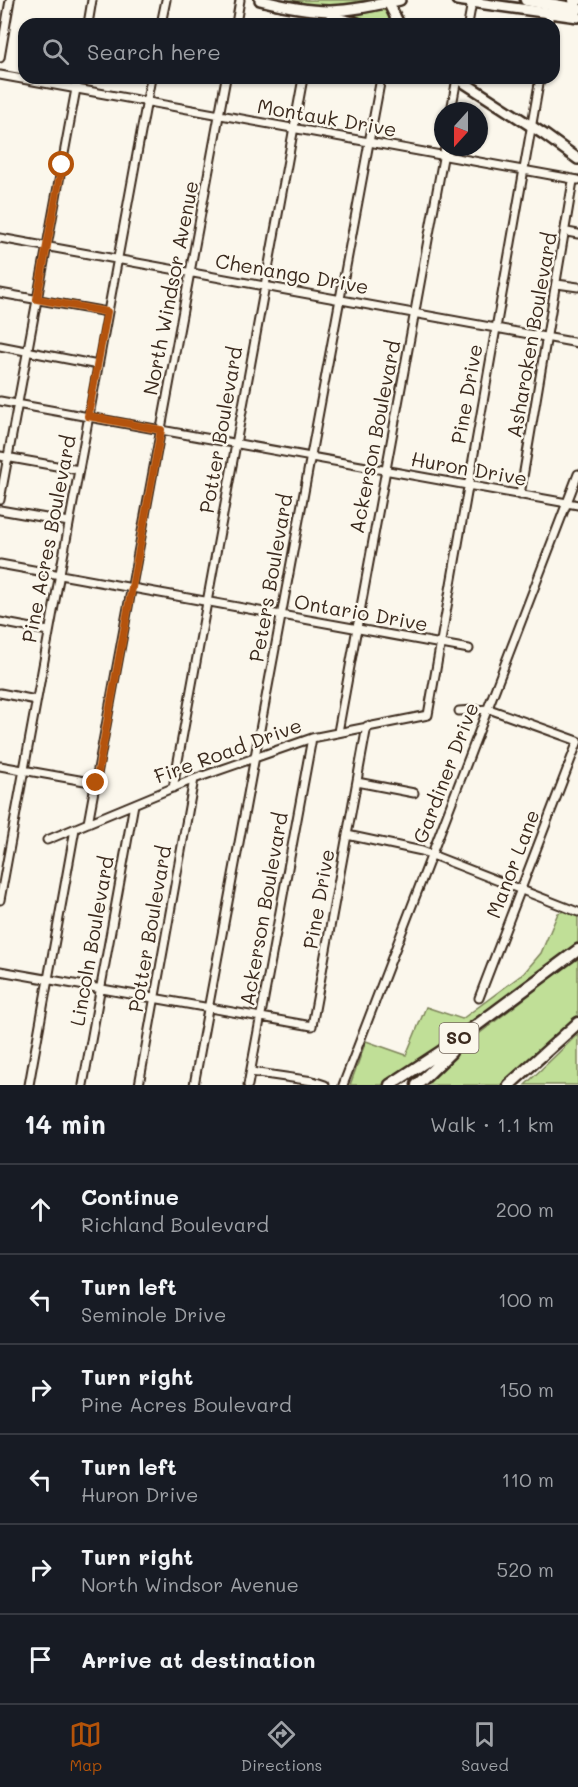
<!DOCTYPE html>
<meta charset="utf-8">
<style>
body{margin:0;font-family:Mali,sans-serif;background:#242831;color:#f1f3f6}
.compass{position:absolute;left:434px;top:102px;width:54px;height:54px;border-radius:50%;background:#171b24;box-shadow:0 2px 4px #0004;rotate:201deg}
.stop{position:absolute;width:18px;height:18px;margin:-14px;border:4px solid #b45309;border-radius:50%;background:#fff}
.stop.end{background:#b45309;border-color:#fff;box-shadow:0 2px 6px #0008}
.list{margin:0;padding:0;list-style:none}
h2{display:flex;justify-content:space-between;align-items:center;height:78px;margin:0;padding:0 24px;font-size:26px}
h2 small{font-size:20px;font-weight:400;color:#9ea1a6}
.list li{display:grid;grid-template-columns:39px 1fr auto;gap:18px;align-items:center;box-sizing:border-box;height:90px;padding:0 24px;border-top:2px solid #363941}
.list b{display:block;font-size:22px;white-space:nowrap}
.list p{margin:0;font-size:20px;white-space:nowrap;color:#9ea1a6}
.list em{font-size:20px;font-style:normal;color:#9ea1a6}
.icon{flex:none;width:33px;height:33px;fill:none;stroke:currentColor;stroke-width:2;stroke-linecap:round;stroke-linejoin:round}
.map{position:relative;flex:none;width:578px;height:1085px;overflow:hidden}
.search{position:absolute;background:#171b24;box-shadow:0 2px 4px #0004;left:18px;right:18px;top:18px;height:66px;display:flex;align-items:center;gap:15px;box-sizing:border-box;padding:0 21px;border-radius:18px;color:#9ea1a6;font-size:22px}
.sheet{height:618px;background:#171b24}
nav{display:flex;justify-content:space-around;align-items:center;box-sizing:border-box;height:84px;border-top:2px solid #363941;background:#171b24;font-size:16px;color:#9ea1a6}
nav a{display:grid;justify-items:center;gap:3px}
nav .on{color:#b45309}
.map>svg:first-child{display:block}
.green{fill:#c0df97;stroke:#7e845a;stroke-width:1.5}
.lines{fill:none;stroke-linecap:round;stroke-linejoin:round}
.minor-casing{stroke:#3b2a1e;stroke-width:11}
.major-casing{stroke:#3b2a1e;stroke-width:14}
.highway-casing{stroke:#3b2a1e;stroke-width:15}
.minor{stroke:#fbf7ec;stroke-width:7}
.major{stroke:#fbf7ec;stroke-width:9}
.highway{stroke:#fbf7ec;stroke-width:10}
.route{stroke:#b45309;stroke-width:8}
.labels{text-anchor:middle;stroke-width:5;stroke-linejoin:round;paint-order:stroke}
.shield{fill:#fbf7ec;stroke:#75685c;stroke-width:1.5}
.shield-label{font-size:18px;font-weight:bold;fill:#3b2a1e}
.street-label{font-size:20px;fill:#3b2a1e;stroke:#fbf7ec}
</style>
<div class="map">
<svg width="578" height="1085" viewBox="0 0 578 1085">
<rect width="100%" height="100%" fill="#fbf7ec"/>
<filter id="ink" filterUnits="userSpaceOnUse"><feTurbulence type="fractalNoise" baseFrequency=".0167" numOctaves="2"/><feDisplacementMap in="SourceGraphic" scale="12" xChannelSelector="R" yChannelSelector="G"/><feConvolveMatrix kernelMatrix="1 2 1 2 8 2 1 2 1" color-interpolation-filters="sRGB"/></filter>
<g filter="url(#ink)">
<path class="green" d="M281,0H367C350,14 301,8 281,0Z
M385,5L395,24H373L352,14Z
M564,911L578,916V942L464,1030L397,1076L383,1085H350L366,1041L406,1055L426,1007L462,1019L524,973L541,953L558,913Z
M578,957V1015L545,1049L501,1085H421L449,1057Z
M578,1034V1085H525Z"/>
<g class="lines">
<g class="minor-casing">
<path id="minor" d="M88,24L92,0
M161,24L166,0
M236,24L240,0
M468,24L472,2
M548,24L550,12
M0,58L10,0
M0,75L578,180
M451,111L457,78
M567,232L578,234
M0,238L578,343
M557,284L578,287
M0,293L107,312
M0,346L98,365
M0,401L578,505
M0,456L79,470
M520,495L573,181
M0,500L78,78
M0,510L69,522
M0,564L469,649
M0,622L48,631
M0,693L36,700
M459,711L489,709L578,741
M338,732L445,147
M0,766L96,783
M357,782L414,793
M173,788L303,78
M88,823L226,78
M347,835L422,851L578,912
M47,840L194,779L312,738L428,715L540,78
M0,900L151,78
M0,971L312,1026L367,726
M479,998L578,741
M251,1072L313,1081L325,1085
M29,1085L75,829
M83,1085L134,804
M139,1085L194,779
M194,1085L381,78
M248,1085L312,738
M343,1085L578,474"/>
</g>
<g class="major-casing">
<path id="major" d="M260,0C322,16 339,13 400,0
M387,0L399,24
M457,0L578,17
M331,17L361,24
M457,78L545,135L578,159"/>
</g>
<g class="highway-casing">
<path id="highway" d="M526,0L578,9
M574,0H578
M390,1085L442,1051L578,950
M417,1085L451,1052
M509,1085L578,1023"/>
</g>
<use href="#minor" class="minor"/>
<use href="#major" class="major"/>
<use href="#highway" class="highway"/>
</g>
</g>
<g class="lines" filter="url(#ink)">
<path class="route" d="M62,165L37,299L107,312L88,416L161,430L96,783"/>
</g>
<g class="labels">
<rect class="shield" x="439.5" y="1023" width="39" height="30" rx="4.5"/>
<g class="shield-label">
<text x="459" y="1044">SO</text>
</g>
<g class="street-label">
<text transform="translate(327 118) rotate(10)" y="7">Montauk Drive</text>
<text transform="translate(292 274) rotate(10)" y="7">Chenango Drive</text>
<text transform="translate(171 288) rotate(-79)" y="7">North Windsor Avenue</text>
<text transform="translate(532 335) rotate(-80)" y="7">Asharoken Boulevard</text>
<text transform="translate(467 394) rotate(-80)" y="7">Pine Drive</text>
<text transform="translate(221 430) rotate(-80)" y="7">Potter Boulevard</text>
<text transform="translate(375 437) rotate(-79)" y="7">Ackerson Boulevard</text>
<text transform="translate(469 469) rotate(10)" y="7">Huron Drive</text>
<text transform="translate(49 539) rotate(-79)" y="7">Pine Acres Boulevard</text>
<text transform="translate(271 578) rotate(-80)" y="7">Peters Boulevard</text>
<text transform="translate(361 613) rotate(10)" y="7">Ontario Drive</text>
<text transform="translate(228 751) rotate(-20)" y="7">Fire Road Drive</text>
<text transform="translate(446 773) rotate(-69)" y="7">Gardiner Drive</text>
<text transform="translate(513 864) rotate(-69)" y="7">Manor Lane</text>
<text transform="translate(319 899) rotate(-80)" y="7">Pine Drive</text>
<text transform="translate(264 909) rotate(-80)" y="7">Ackerson Boulevard</text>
<text transform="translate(150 929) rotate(-80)" y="7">Potter Boulevard</text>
<text transform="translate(92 941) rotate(-80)" y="7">Lincoln Boulevard</text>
</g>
</g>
</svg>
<svg class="compass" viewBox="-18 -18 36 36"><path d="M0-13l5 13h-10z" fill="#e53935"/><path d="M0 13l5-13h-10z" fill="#9ea1a6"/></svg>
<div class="stop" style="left:62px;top:165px"></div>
<div class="stop end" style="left:96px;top:783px"></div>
<div class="search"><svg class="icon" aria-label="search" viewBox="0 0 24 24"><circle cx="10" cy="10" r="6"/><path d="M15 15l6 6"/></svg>Search here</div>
</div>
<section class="sheet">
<h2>14 min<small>Walk · 1.1 km</small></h2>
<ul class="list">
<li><svg class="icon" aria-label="ahead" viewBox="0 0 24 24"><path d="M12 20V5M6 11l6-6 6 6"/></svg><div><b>Continue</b><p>Richland Boulevard</p></div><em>200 m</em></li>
<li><svg class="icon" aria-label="left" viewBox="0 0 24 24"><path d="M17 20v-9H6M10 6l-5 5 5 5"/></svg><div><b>Turn left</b><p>Seminole Drive</p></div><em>100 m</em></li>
<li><svg class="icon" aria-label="right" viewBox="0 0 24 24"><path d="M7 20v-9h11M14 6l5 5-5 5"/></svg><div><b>Turn right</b><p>Pine Acres Boulevard</p></div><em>150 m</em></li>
<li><svg class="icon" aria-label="left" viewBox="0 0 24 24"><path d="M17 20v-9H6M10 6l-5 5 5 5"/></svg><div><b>Turn left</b><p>Huron Drive</p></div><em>110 m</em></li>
<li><svg class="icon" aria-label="right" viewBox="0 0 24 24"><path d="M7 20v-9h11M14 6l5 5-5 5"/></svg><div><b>Turn right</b><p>North Windsor Avenue</p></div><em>520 m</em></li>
<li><svg class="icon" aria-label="arrive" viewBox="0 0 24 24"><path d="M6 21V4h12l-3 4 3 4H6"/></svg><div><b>Arrive at destination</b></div></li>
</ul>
</section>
<nav>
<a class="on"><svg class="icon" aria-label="map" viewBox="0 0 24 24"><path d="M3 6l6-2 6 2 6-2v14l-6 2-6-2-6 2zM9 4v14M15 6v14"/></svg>Map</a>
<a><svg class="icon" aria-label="directions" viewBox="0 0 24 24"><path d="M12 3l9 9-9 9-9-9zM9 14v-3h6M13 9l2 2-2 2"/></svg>Directions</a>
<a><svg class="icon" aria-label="saved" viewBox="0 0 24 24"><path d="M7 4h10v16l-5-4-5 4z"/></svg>Saved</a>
</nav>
